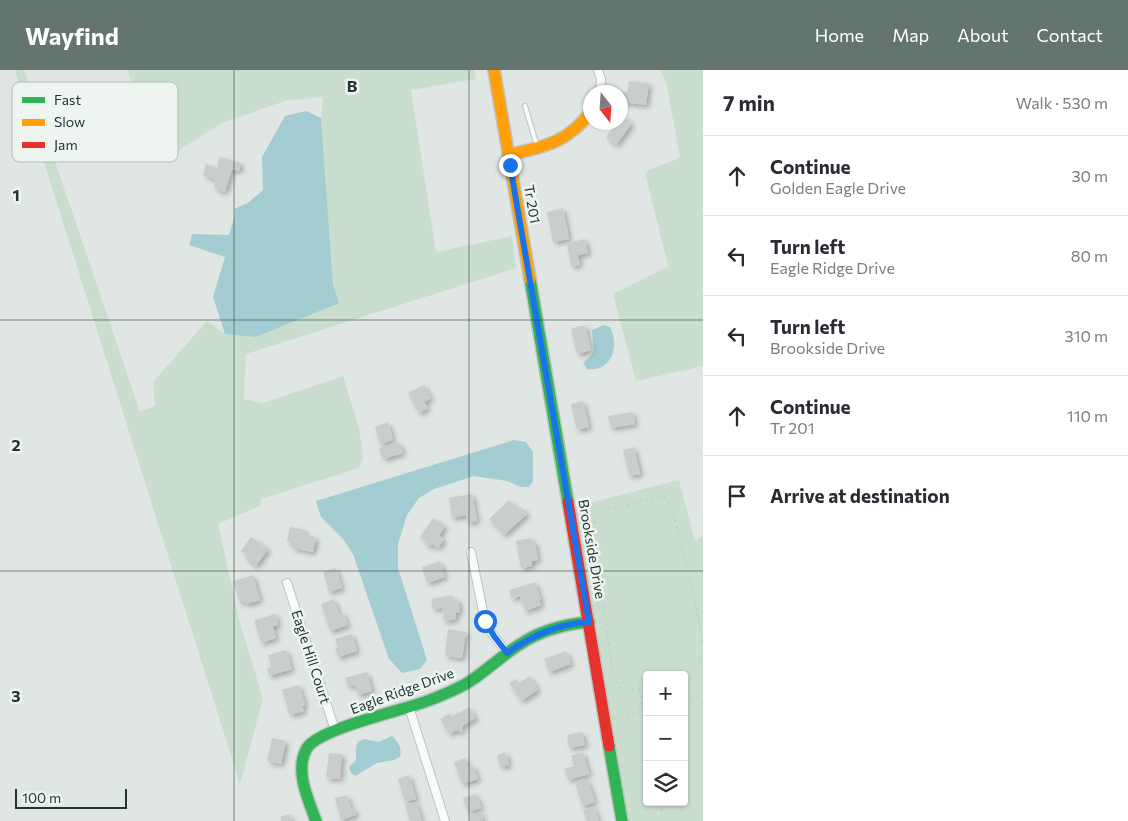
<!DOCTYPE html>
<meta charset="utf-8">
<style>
body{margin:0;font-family:Commissioner,sans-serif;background:#f7f7f7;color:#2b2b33}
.controls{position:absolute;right:15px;bottom:15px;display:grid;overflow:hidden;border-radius:5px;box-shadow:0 1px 4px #0004}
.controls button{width:45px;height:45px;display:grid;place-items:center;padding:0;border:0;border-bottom:1px solid #e1e1e2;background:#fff;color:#2b2b33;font:25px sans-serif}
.compass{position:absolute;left:583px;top:15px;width:45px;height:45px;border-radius:50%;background:#fff;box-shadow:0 1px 4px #0004;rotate:163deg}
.scale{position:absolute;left:15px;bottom:12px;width:112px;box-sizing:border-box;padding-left:5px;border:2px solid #213630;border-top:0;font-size:14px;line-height:18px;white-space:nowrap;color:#213630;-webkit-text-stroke:4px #eef5f1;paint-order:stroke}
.stop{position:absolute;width:15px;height:15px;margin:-11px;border:4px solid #1a73e8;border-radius:50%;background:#fff}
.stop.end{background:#1a73e8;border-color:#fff;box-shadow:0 1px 5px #0008}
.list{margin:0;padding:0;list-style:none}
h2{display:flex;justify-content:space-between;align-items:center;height:65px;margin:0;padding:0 20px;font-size:21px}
h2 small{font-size:16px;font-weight:400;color:#7c7c81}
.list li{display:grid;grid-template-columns:32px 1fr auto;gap:15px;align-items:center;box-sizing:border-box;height:80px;padding:0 20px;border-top:1px solid #e1e1e2}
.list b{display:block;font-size:19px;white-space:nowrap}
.list p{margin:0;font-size:16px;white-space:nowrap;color:#7c7c81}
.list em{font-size:16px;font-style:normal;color:#7c7c81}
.icon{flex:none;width:28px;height:28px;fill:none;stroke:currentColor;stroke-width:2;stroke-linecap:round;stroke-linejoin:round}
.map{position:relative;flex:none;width:703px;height:751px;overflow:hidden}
header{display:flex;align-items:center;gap:30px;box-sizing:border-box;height:70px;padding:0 25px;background:#64746f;color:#fff}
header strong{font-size:24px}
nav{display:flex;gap:28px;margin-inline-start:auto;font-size:18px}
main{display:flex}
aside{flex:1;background:#fff}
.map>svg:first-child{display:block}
.green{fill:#cadecf;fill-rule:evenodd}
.water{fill:#a3cdd2}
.building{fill:#c9cecc;filter:url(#shadow)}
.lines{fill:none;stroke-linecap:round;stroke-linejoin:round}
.lane-casing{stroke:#bdc3c0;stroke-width:6}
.street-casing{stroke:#bdc3c0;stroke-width:10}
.fast-casing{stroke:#bdc3c0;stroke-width:14}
.slow-casing{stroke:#bdc3c0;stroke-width:14}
.jam-casing{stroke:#bdc3c0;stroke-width:14}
.path{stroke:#bfc7c5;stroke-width:1;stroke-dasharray:2.5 4;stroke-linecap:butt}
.lane{stroke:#fafbfb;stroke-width:4}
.street{stroke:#fafbfb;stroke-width:8}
.fast{stroke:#30b455;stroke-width:11}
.slow{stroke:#ff9f0a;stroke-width:11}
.jam{stroke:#e5322d;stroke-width:11}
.route{stroke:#1a73e8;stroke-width:6}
.grid{fill:none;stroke:#213630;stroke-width:1;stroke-opacity:0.55}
.labels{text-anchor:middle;stroke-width:5;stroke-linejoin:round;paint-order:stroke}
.street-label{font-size:14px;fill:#213630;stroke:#eef5f1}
.key{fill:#eef5f1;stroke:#b0bcb7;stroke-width:1}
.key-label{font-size:14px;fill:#213630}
.grid-label{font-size:16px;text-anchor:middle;font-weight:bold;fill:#213630;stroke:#eef5f1;stroke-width:5;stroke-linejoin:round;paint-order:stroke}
</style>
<header>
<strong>Wayfind</strong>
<nav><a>Home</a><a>Map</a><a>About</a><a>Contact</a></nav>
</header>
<main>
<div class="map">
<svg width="703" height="751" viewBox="0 0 703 751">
<defs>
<filter id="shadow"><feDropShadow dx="3" dy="3" stdDeviation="2.5" flood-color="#0004"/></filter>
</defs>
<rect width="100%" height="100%" fill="#e0e6e3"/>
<path class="green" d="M15,0H24L140,342L155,336L153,312L207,251L225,264L339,233L333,214L321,48L323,27L285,31L222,53L162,91L127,0H474L476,9L411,20L436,182L512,166L516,198L246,284L244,329L263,333L343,306L359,358L363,387L359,398L261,429L260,436L218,454L240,553L263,629L240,714Z
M660,0H703V296L636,311L613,224L668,196L645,102L680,87L666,12Z
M679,410L695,471L703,466V751H622L569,438ZM647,605H684V732H647Z"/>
<path class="water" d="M306,41L321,48L333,214L339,233L256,267L225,264L213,227L225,187L189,175L192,164L229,165L235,145L234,139L248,133L263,120L262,87L285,46Z
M604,255L610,257C620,275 612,302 587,299L583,293L594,282L592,260Z
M514,370L526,372L533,382V411L529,417H521L507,411L474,406L434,419L419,428L407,445L398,474V498L427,590L420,599L402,603L389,589L353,484L343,469L321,447L316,431Z
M392,666C399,673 402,678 400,687L394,690L377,693L355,706L351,703L349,697L356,690V677L358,672L364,669L378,672Z"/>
<path class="building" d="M629,11L649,13L646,35L622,32L623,22L627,23Z
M622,45L632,53L616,75L606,67L616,52H620Z
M220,87L241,93L239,101L232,99L225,122L214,118L216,110L203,105L206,94L217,98Z
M563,138L569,169L553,172L547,142Z
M585,169L588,183L578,185L580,195L571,196L567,173Z
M585,255L591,280L577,284L571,259Z
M424,315L431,328L424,332L428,338L419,343L408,323Z
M583,331L589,357L577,360L571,334Z
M633,342L635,354L611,358L608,346Z
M388,352L393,370L380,374L375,357Z
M399,372L403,383L383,389L379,378Z
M634,377L640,404L629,406L623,380Z
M472,424L477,451L468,453L466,445L452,448L449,428Z
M509,430L518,440L521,437L527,444L504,465L489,449Z
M433,448L445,456L439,466L444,469L438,478L432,474L429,477L425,474L427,471L420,467Z
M290,457L306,460L305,465L316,467L313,482L292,478L293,473L287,472Z
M251,467L268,479L256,496L245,488L247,485L241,481Z
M531,468L532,472H535L538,490L532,491V496L521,498L516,471Z
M440,491L445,507L427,513L422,497Z
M336,498L342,518L329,522L323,502Z
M253,505L260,530L246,534L245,531L240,533L233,511Z
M535,512L541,530H539L541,535L525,541L520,526L512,529L509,520Z
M452,525L453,530L458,529L460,542L455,543L456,549L444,551L442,538L433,539L431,529Z
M334,529L339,544L343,542L348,555L330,561L321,534Z
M276,544L278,555L273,556L276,568L261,573L254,550Z
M448,559L466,562L462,588L445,586Z
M352,564L357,581L338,587L335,578L338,577L335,569Z
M286,580L292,599L269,606L267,598L271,597L268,585Z
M566,581L571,594L549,602L544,589Z
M367,602L372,621L358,625L355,615L348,617L345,608Z
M530,606L538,620L521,631L509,613L516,609L519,613Z
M299,615L305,635L302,636L304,641L290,645L282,620Z
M469,637L476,648L462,656L463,661L461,662L457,660L449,664L440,649L450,643L452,647L458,642L459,643Z
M582,662L585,675L569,678L567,665Z
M272,668L286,671L281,694L267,691Z
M506,682L509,695L500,697L497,685Z
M583,682L589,704L568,710L564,699L574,696L571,686Z
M329,683L342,684L340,709L326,708Z
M465,688L468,697L473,695L478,709L462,714L454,692Z
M409,705L416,729L405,732L398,709Z
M587,709L595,732L582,736L575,712Z
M476,724L481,738L468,742L463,728Z
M347,725L351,738H354L356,745L341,750L335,728Z
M416,732L422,751H410L405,735Z
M594,737L599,751H587L583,740Z
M481,742L483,751H470L469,746Z
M290,744L292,751H281L280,747Z"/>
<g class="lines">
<g class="lane-casing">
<path id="lane" d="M525,36L537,76"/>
</g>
<g class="street-casing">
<path id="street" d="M598,0L601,9L600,22
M471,482L485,551L490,561L507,583
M287,513L335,660
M409,637L445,751"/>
</g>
<g class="fast-casing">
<path id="fast" d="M530,209L568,432
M609,676L622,751
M316,751C308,729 294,700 307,678C320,658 405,640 430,630C445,624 459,619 472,610C491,597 507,581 527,570C546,559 567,554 589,552"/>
</g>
<g class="slow-casing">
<path id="slow" d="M494,0L530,209
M508,85C543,77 567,73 590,43"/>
</g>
<g class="jam-casing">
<path id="jam" d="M568,432L609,676"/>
</g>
<path class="path" d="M684,605C697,601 702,591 703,578
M647,616C624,623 618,623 612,599L594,463L595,453L598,446L606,440L644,431L656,426L666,428L672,437L695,531L703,576
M639,619L647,654
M684,630L703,625
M614,649L647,640
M660,732L663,751"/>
<use href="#lane" class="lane"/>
<use href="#street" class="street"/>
<use href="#fast" class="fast"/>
<use href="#slow" class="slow"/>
<use href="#jam" class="jam"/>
</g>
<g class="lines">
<path class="route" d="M485,551L494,566L507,583C533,565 558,554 589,552L510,95"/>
</g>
<path class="grid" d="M234,0V751M469,0V751M0,250H703M0,501H703"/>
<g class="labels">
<g class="street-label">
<text transform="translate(532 134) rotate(80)" y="5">Tr 201</text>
<text transform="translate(592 479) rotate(80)" y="5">Brookside Drive</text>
<text transform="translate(311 587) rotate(72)" y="5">Eagle Hill Court</text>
<text transform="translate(402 621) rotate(-20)" y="5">Eagle Ridge Drive</text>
</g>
</g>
<rect x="12" y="12" width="166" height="80" rx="8" class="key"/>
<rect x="22" y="27" width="23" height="6" fill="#30b455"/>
<rect x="22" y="49" width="23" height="7" fill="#ff9f0a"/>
<rect x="22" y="72" width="23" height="6" fill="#e5322d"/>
<g class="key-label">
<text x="54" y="35">Fast</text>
<text x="54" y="57">Slow</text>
<text x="54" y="80">Jam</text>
</g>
<g class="grid-label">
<text x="352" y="22">B</text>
<text x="16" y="131">1</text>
<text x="16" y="381">2</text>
<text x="16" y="632">3</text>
</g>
</svg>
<div class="controls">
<button>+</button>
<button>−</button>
<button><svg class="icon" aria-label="layers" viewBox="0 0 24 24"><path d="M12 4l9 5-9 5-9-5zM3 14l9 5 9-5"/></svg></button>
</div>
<svg class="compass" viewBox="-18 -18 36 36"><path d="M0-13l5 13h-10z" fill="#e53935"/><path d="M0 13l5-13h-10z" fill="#7c7c81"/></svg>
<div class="scale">100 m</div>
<div class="stop" style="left:485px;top:551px"></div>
<div class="stop end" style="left:510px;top:95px"></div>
</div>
<aside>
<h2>7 min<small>Walk · 530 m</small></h2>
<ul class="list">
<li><svg class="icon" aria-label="ahead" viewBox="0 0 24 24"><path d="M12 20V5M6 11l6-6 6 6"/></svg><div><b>Continue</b><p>Golden Eagle Drive</p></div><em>30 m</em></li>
<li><svg class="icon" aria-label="left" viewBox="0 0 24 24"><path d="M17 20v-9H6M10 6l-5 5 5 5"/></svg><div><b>Turn left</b><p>Eagle Ridge Drive</p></div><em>80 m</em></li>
<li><svg class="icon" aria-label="left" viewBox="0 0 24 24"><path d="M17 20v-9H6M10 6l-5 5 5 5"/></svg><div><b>Turn left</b><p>Brookside Drive</p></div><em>310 m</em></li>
<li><svg class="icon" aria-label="ahead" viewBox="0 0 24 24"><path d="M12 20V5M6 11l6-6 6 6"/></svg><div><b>Continue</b><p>Tr 201</p></div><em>110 m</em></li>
<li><svg class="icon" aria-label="arrive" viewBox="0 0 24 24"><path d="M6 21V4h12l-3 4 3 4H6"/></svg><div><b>Arrive at destination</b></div></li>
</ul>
</aside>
</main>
